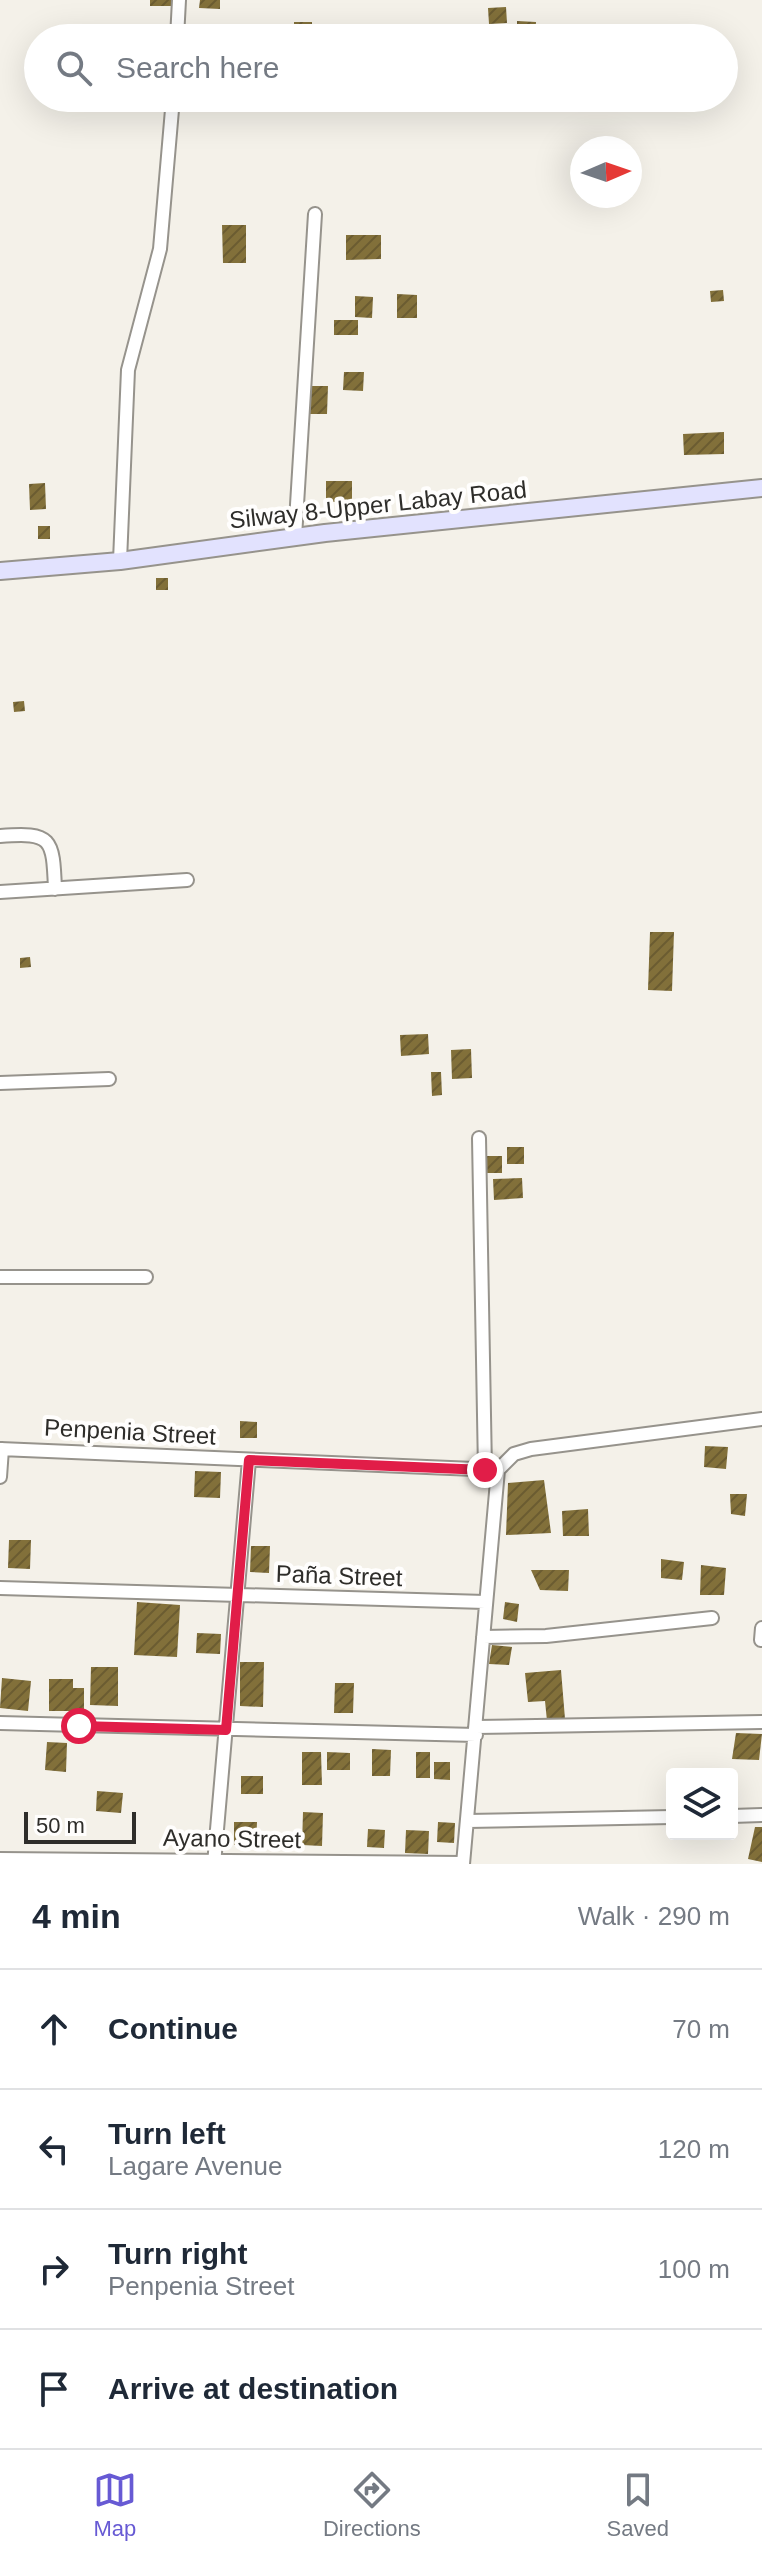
<!DOCTYPE html>
<meta charset="utf-8">
<style>
body{margin:0;font-family:Helvetica,sans-serif;background:#f2f2f3;color:#1f2937}
.controls{position:absolute;right:24px;bottom:24px;display:grid;overflow:hidden;border-radius:8px;box-shadow:0 8px 32px #0002}
.controls button{width:72px;height:72px;display:grid;place-items:center;padding:0;border:0;border-bottom:2px solid #e0e1e3;background:#fff;color:#1f2937;font:40px sans-serif}
.compass{position:absolute;left:570px;top:136px;width:72px;height:72px;border-radius:50%;background:#fff;box-shadow:0 8px 32px #0002;rotate:88deg}
.scale{position:absolute;left:24px;bottom:20px;width:112px;box-sizing:border-box;padding-left:8px;border:4px solid #2e2d2a;border-top:0;font-size:22px;line-height:28px;white-space:nowrap;color:#2e2d2a;-webkit-text-stroke:6px #fffefd;paint-order:stroke}
.stop{position:absolute;width:24px;height:24px;margin:-18px;border:6px solid #e11d48;border-radius:50%;background:#fff}
.stop.end{background:#e11d48;border-color:#fff;box-shadow:0 2px 8px #0008}
.list{margin:0;padding:0;list-style:none}
h2{display:flex;justify-content:space-between;align-items:center;height:104px;margin:0;padding:0 32px;font-size:34px}
h2 small{font-size:26px;font-weight:400;color:#747a83}
.list li{display:grid;grid-template-columns:52px 1fr auto;gap:24px;align-items:center;box-sizing:border-box;height:120px;padding:0 32px;border-top:2px solid #e0e1e3}
.list b{display:block;font-size:30px;white-space:nowrap}
.list p{margin:0;font-size:26px;white-space:nowrap;color:#747a83}
.list em{font-size:26px;font-style:normal;color:#747a83}
.icon{flex:none;width:44px;height:44px;fill:none;stroke:currentColor;stroke-width:2;stroke-linecap:round;stroke-linejoin:round}
.map{position:relative;flex:none;width:762px;height:1864px;overflow:hidden}
.search{position:absolute;background:#fff;box-shadow:0 8px 32px #0002;left:24px;right:24px;top:24px;height:88px;display:flex;align-items:center;gap:20px;box-sizing:border-box;padding:0 28px;border-radius:44px;color:#747a83;font-size:30px}
.sheet{height:584px;background:#fff}
nav{display:flex;justify-content:space-around;align-items:center;box-sizing:border-box;height:112px;border-top:2px solid #e0e1e3;background:#fff;font-size:22px;color:#747a83}
nav a{display:grid;justify-items:center;gap:4px}
nav .on{color:#675ad4}
.map>svg:first-child{display:block}
.building{fill:url(#building-hatch)}
.lines{fill:none;stroke-linecap:round;stroke-linejoin:round}
.minor-casing{stroke:#96938c;stroke-width:16}
.secondary-casing{stroke:#96938c;stroke-width:20}
.minor{stroke:#fff;stroke-width:12}
.secondary{stroke:#e2e2fe;stroke-width:16}
.route{stroke:#e11d48;stroke-width:10}
.labels{text-anchor:middle;stroke-width:8;stroke-linejoin:round;paint-order:stroke}
.street-label{font-size:24px;fill:#2e2d2a;stroke:#fffefd}
</style>
<div class="map">
<svg width="762" height="1864" viewBox="0 0 762 1864">
<defs>
<pattern id="building-hatch" width="6" height="6" patternUnits="userSpaceOnUse" patternTransform="scale(2)"><rect width="6" height="6" fill="#82703a"/><path d="M-1 1l2-2M0 6l6-6M5 7l2-2" fill="none" stroke="#6b5c31"/></pattern>
</defs>
<rect width="100%" height="100%" fill="#f4f1e9"/>
<path class="building" d="M150,0H173V6H150Z
M200,0H220V9L199,8Z
M506,7L507,23L489,24L488,8Z
M517,21L536,22L535,38H517Z
M294,22H312V38H294Z
M144,26H168V38H145Z
M212,98H239V108H212Z
M222,225H246V263H223Z
M346,235H381V259L346,260Z
M723,290L724,301L711,302L710,291Z
M397,294L417,295V318H397Z
M355,296L373,297L372,318L355,317Z
M334,320H358V335H334Z
M344,372H364L363,391L343,390Z
M311,386H328L327,414H310Z
M724,432V454L684,455L683,434Z
M326,481H352V502H326Z
M45,483L46,509L30,510L29,484Z
M38,526H50V539H38Z
M156,578H168V590H156Z
M24,701L25,711L14,712L13,702Z
M650,932H674L672,991L648,990Z
M30,957L31,967L20,968V958Z
M428,1034L429,1054L401,1056L400,1035Z
M471,1049L472,1078L452,1079L451,1050Z
M431,1072H441L442,1095L432,1096Z
M507,1147H524V1164H507Z
M485,1156H502V1173H485Z
M522,1178L523,1198L494,1200L493,1179Z
M240,1421L257,1422V1438H240Z
M705,1446L728,1447L726,1469L704,1467Z
M195,1471L221,1472L220,1498L194,1497Z
M544,1480L551,1533L506,1535L508,1483Z
M730,1494H747L745,1516L731,1514Z
M588,1509L589,1536H563L562,1511Z
M9,1540H31L30,1569L8,1568Z
M251,1546H270L269,1573L250,1572Z
M661,1559L684,1562L682,1580L661,1578Z
M701,1565L726,1568L724,1595H700Z
M531,1570H569L568,1591L540,1590Z
M137,1602L180,1605L177,1657L134,1655Z
M505,1602L519,1604L517,1622L503,1619Z
M197,1633L221,1634L220,1654L196,1653Z
M492,1645L512,1647L509,1665L489,1664Z
M240,1662H264L263,1707L240,1706Z
M91,1667H118V1706L90,1705Z
M561,1670L565,1719L547,1721L545,1701L528,1702L525,1673Z
M2,1678L31,1681L28,1711L0,1708Z
M49,1679H73V1688H84V1711H49Z
M335,1683H354L353,1713H334Z
M736,1733L762,1734L759,1760L732,1759Z
M47,1742L67,1743L66,1772L45,1770Z
M372,1749L391,1750L390,1776H372Z
M302,1752H321L322,1785H302Z
M327,1752L350,1753V1770H327Z
M416,1752H430V1778H416Z
M434,1762H450V1780L434,1779Z
M241,1776H263V1794H241Z
M97,1791L123,1793L121,1813L96,1811Z
M303,1812L323,1813L322,1846L302,1845Z
M234,1822H257L256,1845H234Z
M438,1822L455,1823L454,1843L437,1842Z
M755,1827H762V1862L748,1859Z
M368,1829L385,1830L384,1848L367,1847Z
M406,1830L429,1831L428,1854L405,1853Z"/>
<g class="lines">
<g class="minor-casing">
<path id="minor" d="M177,38L179,0
M295,537L315,214
M120,561L128,370L160,249L173,98
M0,836C52,832 53,838 55,889
M0,892L187,880
M0,1083L109,1079
M479,1138L485,1470
M0,1277H146
M0,1449L498,1470
M0,1477L2,1449
M0,1588L485,1602
M483,1637L546,1636L712,1618
M761,1640L762,1628
M0,1723L476,1735
M476,1727L762,1722
M732,1816L762,1815
M468,1821L672,1817
M0,1859L463,1863
M214,1864L249,1460
M463,1864L498,1470L514,1454L531,1449L762,1419"/>
</g>
<g class="secondary-casing">
<path id="secondary" d="M0,571L120,561L325,533L762,488"/>
</g>
<use href="#minor" class="minor"/>
<use href="#secondary" class="secondary"/>
</g>
<g class="lines">
<path class="route" d="M79,1726L226,1730L249,1460L485,1470"/>
</g>
<g class="labels">
<g class="street-label">
<text transform="translate(378 505) rotate(-6)" y="8">Silway 8-Upper Labay Road</text>
<text transform="translate(130 1432) rotate(3)" y="8">Penpenia Street</text>
<text transform="translate(339 1576) rotate(2)" y="8">Paña Street</text>
<text transform="translate(232 1839) rotate(1)" y="8">Ayano Street</text>
</g>
</g>
</svg>
<div class="controls">
<button><svg class="icon" aria-label="layers" viewBox="0 0 24 24"><path d="M12 4l9 5-9 5-9-5zM3 14l9 5 9-5"/></svg></button>
</div>
<svg class="compass" viewBox="-18 -18 36 36"><path d="M0-13l5 13h-10z" fill="#e53935"/><path d="M0 13l5-13h-10z" fill="#747a83"/></svg>
<div class="scale">50 m</div>
<div class="stop" style="left:79px;top:1726px"></div>
<div class="stop end" style="left:485px;top:1470px"></div>
<div class="search"><svg class="icon" aria-label="search" viewBox="0 0 24 24"><circle cx="10" cy="10" r="6"/><path d="M15 15l6 6"/></svg>Search here</div>
</div>
<section class="sheet">
<h2>4 min<small>Walk · 290 m</small></h2>
<ul class="list">
<li><svg class="icon" aria-label="ahead" viewBox="0 0 24 24"><path d="M12 20V5M6 11l6-6 6 6"/></svg><div><b>Continue</b></div><em>70 m</em></li>
<li><svg class="icon" aria-label="left" viewBox="0 0 24 24"><path d="M17 20v-9H6M10 6l-5 5 5 5"/></svg><div><b>Turn left</b><p>Lagare Avenue</p></div><em>120 m</em></li>
<li><svg class="icon" aria-label="right" viewBox="0 0 24 24"><path d="M7 20v-9h11M14 6l5 5-5 5"/></svg><div><b>Turn right</b><p>Penpenia Street</p></div><em>100 m</em></li>
<li><svg class="icon" aria-label="arrive" viewBox="0 0 24 24"><path d="M6 21V4h12l-3 4 3 4H6"/></svg><div><b>Arrive at destination</b></div></li>
</ul>
</section>
<nav>
<a class="on"><svg class="icon" aria-label="map" viewBox="0 0 24 24"><path d="M3 6l6-2 6 2 6-2v14l-6 2-6-2-6 2zM9 4v14M15 6v14"/></svg>Map</a>
<a><svg class="icon" aria-label="directions" viewBox="0 0 24 24"><path d="M12 3l9 9-9 9-9-9zM9 14v-3h6M13 9l2 2-2 2"/></svg>Directions</a>
<a><svg class="icon" aria-label="saved" viewBox="0 0 24 24"><path d="M7 4h10v16l-5-4-5 4z"/></svg>Saved</a>
</nav>
